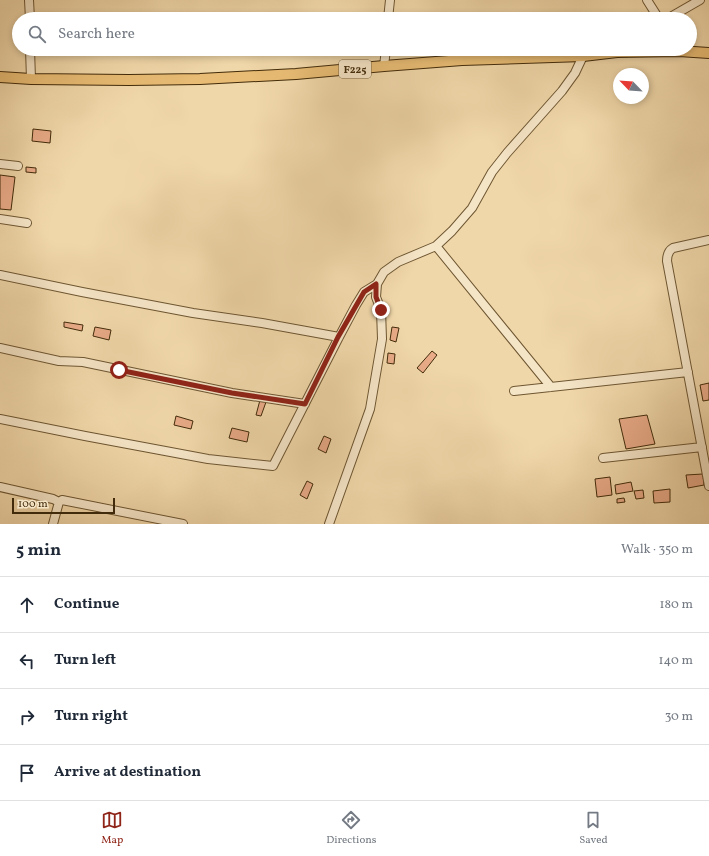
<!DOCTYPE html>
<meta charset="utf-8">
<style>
body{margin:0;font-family:Vollkorn,serif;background:#f6f6f7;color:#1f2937}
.compass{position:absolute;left:613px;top:68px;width:36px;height:36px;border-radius:50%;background:#fff;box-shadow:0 2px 6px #0003;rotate:295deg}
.scale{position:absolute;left:12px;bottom:10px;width:103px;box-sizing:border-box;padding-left:4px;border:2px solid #422b0a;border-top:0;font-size:11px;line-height:14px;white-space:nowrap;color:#422b0a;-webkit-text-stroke:3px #f5e5c7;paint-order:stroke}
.stop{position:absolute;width:12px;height:12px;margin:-9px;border:3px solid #8f2418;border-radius:50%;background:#fff}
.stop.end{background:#8f2418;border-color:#fff;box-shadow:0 1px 4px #0008}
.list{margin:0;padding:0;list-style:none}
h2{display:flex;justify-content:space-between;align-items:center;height:52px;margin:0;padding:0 16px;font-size:17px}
h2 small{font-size:13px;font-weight:400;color:#747a83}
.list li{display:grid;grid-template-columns:26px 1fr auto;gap:12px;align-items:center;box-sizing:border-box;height:56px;padding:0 16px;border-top:1px solid #e0e1e3}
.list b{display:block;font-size:15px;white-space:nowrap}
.list em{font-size:13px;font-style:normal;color:#747a83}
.icon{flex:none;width:22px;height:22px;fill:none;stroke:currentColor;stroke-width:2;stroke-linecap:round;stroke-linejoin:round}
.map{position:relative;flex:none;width:709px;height:524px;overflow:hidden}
.search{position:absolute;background:#fff;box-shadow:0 2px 6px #0003;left:12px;right:12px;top:12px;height:44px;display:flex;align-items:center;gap:10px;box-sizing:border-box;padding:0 14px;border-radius:22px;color:#747a83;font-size:15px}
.sheet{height:276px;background:#fff}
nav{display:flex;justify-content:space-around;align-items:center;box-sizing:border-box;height:56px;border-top:1px solid #e0e1e3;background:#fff;font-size:11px;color:#747a83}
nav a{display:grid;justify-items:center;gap:2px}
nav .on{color:#8f2418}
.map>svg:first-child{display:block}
.building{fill:#e9ab88;stroke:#422b0a}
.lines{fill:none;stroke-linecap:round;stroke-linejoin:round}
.minor-casing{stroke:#6e5632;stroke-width:10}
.major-casing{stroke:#422b0a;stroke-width:12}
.minor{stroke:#f5e5c7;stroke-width:8}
.major{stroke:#e8bc74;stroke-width:10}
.route{stroke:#8f2418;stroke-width:5}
.labels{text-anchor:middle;stroke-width:3;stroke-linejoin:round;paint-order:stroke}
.shield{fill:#f5e5c7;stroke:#786343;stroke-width:1}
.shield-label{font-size:11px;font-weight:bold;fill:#422b0a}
</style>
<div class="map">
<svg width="709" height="524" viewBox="0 0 709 524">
<rect width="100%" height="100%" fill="#f0d7a9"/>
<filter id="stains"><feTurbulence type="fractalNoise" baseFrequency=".005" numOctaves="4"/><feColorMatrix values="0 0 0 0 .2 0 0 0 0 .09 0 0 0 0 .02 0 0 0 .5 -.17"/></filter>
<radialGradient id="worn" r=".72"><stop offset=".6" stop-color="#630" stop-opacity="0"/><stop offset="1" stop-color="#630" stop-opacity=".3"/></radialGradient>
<path class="building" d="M33,129L51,131L50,143L32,141Z
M26,167L36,168V173L26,172Z
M0,175L15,177L11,210L0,209Z
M64,322L83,325L82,331L64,327Z
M95,327L111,330L109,340L93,336Z
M392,327L399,328L396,342L390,340Z
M432,351L437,355L423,373L417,368Z
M388,353L395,354L394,364L387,363Z
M709,383V400L703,401L700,385Z
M260,400L266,402L261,416L256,415Z
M647,415L655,444L626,449L619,419Z
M176,416L193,421L191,429L174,425Z
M232,428L249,432L247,442L229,438Z
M324,436L331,439L326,453L318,449Z
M703,474L704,485L688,488L686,475Z
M610,477L612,495L597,497L595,479Z
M307,481L313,484L307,499L300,495Z
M631,482L633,491L616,494L615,485Z
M670,489V502L654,503L653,491Z
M643,490L644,498L636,499L634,491Z
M624,498L625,502L617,503V499Z"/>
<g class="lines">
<g class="minor-casing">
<path id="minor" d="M29,0L30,19
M647,0L659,19
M388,19L390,0
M667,19L700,0
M30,49L31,79
M384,66L386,49
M0,164L18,166
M0,219L27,223
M709,240L673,248C668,251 667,255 667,261L709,486
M436,246L551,387
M0,275L82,292L193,313L262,323L339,337
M0,348L59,361L83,362L232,393L305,404
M514,391L688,372
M0,419L85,436L208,459L273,466L339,337L356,305L364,292L377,284
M603,458L702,447
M0,487L53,499L59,502
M53,524L59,502L62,500L183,524
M329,524L370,409L382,339L381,310L376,297L377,284L384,272L398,262L436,246L452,231L472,208L492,172L507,153L562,91L575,73L583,56"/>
</g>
<g class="major-casing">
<path id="major" d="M0,77L31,79L129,80L200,79L296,74L384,66L462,60L583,56L617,52L679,51L709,53"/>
</g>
<use href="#minor" class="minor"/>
<use href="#major" class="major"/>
</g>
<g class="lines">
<path class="route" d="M119,370L232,393L305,404L338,337L364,292L376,284V297L381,310"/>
</g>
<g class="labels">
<rect class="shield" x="339" y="60" width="32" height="18" rx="3"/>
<g class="shield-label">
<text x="355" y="73">F225</text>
</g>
</g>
<rect width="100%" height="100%" filter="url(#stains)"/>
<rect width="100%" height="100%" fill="url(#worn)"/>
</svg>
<svg class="compass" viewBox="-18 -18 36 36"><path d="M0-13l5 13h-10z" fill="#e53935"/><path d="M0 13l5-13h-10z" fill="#747a83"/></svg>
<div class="scale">100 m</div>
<div class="stop" style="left:119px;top:370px"></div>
<div class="stop end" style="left:381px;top:310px"></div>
<div class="search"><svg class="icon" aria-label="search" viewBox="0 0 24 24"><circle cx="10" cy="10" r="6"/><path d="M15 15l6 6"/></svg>Search here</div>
</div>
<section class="sheet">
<h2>5 min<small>Walk · 350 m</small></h2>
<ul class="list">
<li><svg class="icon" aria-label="ahead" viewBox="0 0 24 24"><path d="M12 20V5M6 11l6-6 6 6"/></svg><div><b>Continue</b></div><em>180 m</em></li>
<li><svg class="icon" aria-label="left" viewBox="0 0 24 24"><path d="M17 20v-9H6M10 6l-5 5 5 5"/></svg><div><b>Turn left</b></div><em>140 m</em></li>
<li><svg class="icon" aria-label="right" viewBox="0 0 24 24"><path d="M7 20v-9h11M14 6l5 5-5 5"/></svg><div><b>Turn right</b></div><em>30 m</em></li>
<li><svg class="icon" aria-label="arrive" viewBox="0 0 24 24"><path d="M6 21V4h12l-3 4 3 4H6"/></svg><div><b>Arrive at destination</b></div></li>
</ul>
</section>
<nav>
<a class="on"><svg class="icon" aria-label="map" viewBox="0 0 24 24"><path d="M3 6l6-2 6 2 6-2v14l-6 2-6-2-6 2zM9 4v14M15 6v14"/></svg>Map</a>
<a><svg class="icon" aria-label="directions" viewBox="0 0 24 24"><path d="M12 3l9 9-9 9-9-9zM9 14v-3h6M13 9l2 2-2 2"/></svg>Directions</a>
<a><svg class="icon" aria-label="saved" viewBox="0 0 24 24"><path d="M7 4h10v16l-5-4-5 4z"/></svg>Saved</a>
</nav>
